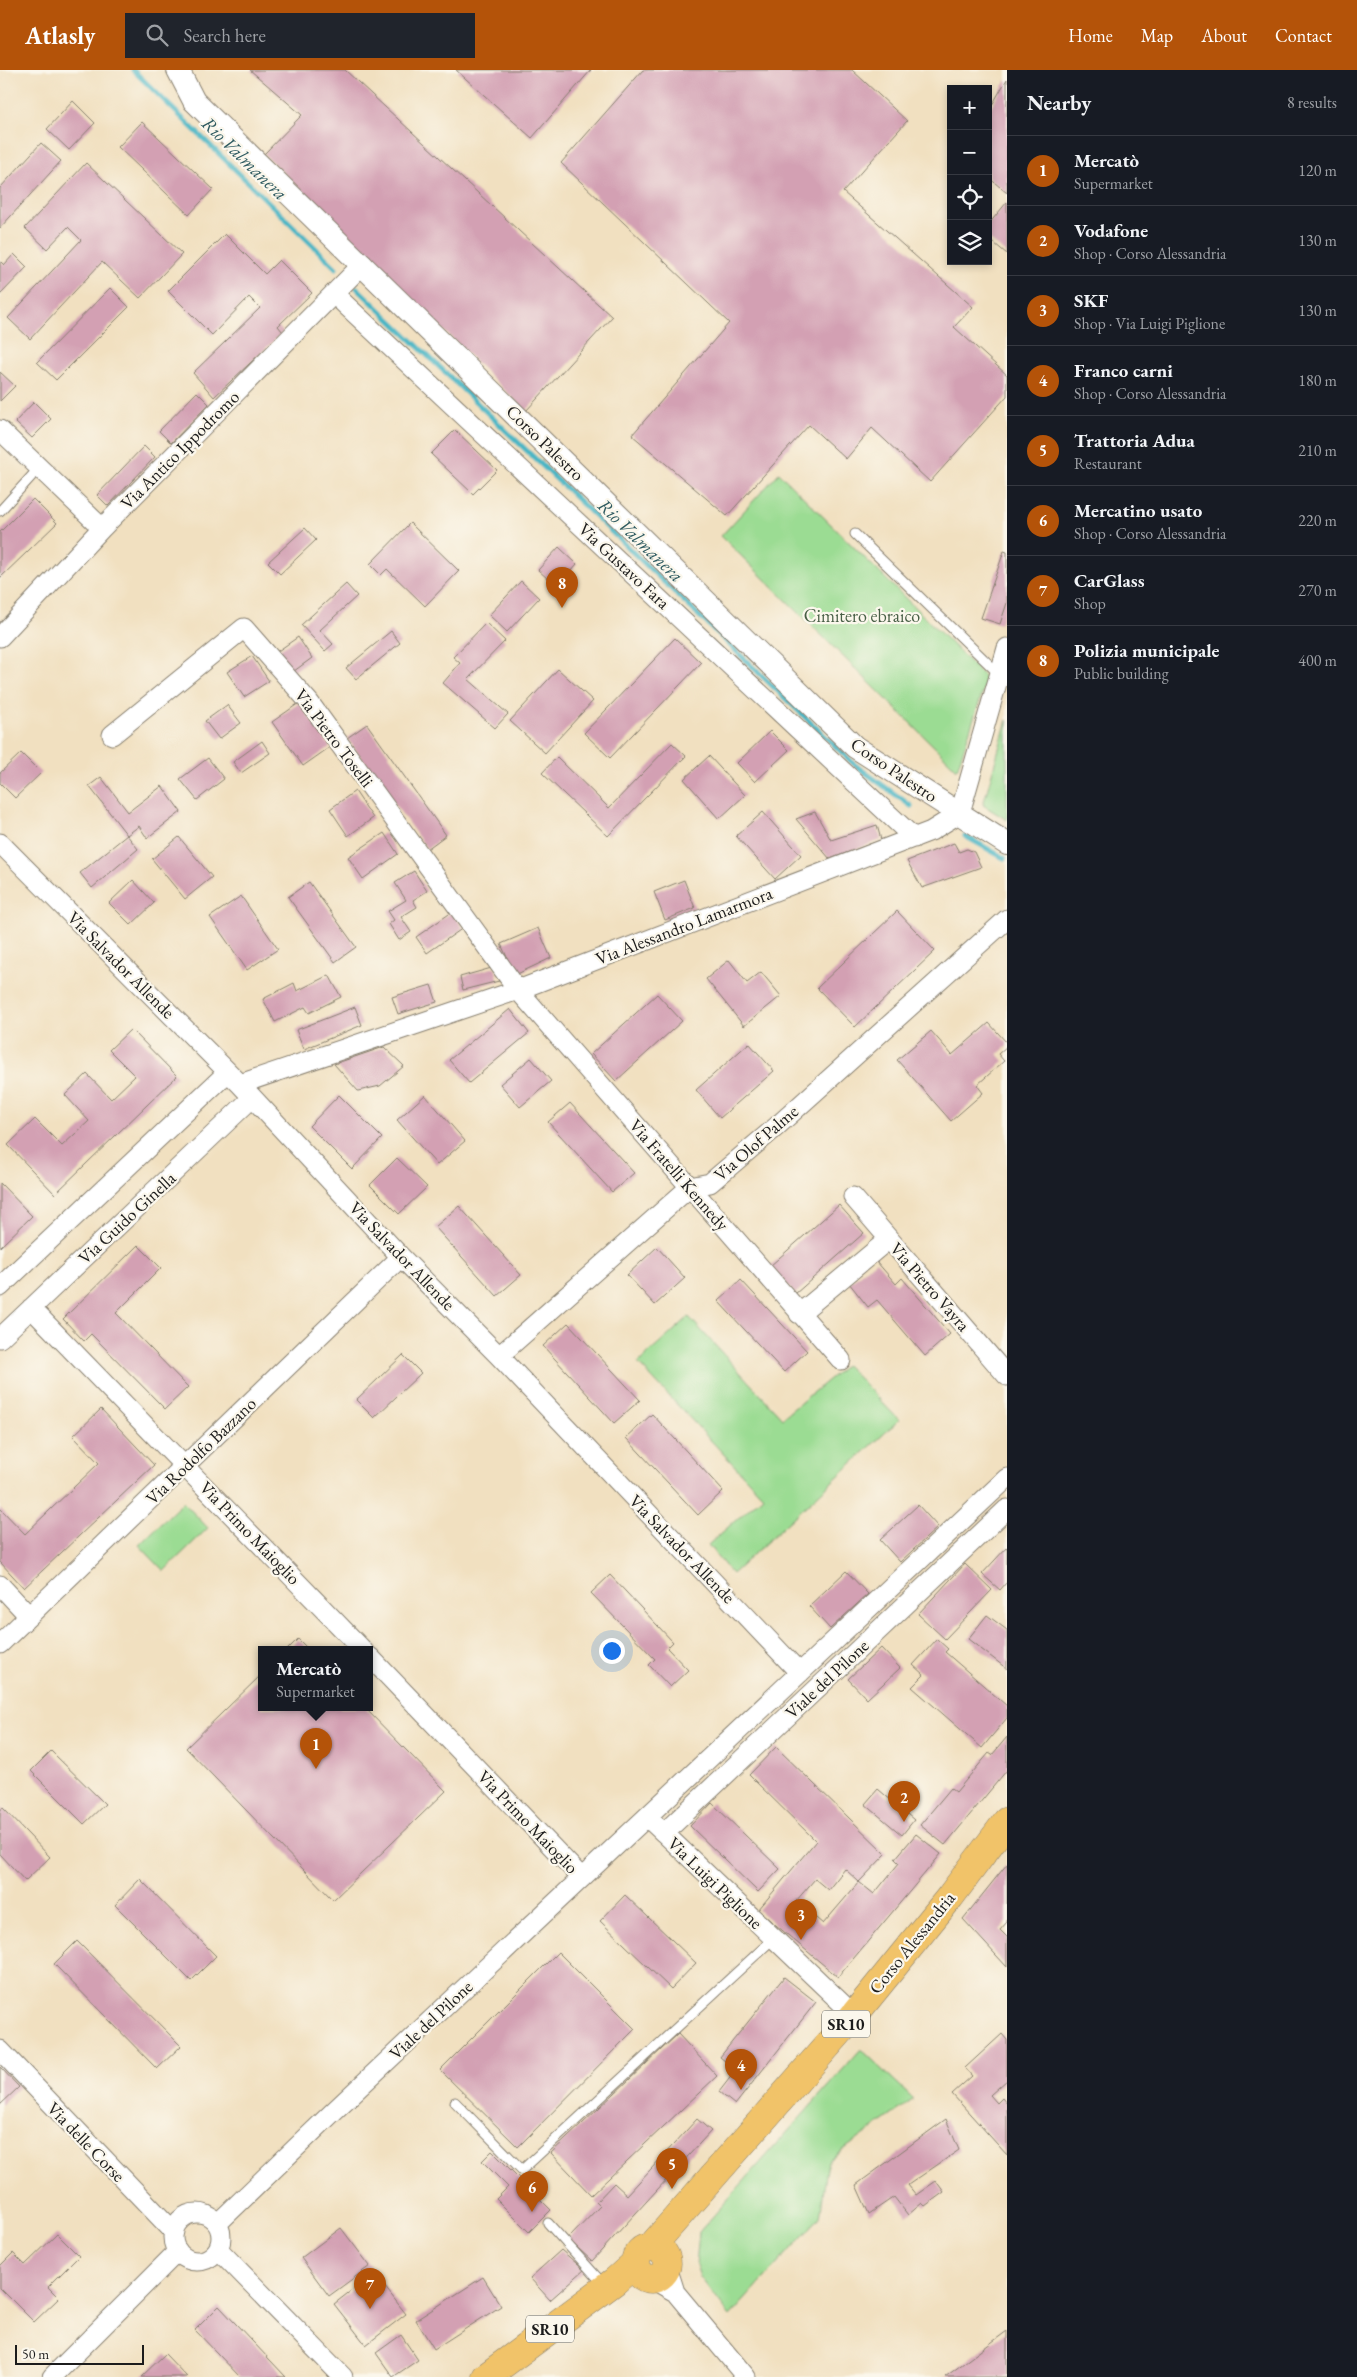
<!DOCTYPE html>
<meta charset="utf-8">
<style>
body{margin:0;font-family:"EB Garamond",serif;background:#20242c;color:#f1f3f6}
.controls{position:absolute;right:15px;top:15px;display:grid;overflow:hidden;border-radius:0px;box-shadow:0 2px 8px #0003}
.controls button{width:45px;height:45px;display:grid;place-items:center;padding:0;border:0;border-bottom:1px solid #363941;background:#171b24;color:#f1f3f6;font:25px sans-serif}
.scale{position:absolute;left:15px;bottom:12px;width:129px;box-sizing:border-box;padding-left:5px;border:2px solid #1c1c1c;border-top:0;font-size:14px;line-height:18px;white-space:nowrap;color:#1c1c1c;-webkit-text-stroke:4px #fbf7ec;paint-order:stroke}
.you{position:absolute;left:611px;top:1580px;width:18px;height:18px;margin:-12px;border:4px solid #fff;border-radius:50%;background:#1a73e8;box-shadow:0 0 0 8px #1a73e833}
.badge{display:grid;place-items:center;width:32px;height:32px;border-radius:50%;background:#b45309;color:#fff;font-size:16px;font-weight:700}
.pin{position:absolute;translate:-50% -41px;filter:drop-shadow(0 1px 2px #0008)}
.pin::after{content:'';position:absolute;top:26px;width:18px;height:15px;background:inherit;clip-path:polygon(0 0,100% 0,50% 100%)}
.popup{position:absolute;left:258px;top:1576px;width:115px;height:65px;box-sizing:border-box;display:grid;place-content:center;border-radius:0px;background:#171b24;filter:drop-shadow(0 1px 4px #0005);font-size:16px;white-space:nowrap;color:#9ea1a6}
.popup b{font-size:19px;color:#f1f3f6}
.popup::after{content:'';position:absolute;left:50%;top:100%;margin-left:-10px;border:10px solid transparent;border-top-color:#171b24}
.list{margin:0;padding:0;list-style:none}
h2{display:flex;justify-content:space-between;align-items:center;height:65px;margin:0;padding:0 20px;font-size:21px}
h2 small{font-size:16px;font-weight:400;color:#9ea1a6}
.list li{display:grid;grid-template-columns:32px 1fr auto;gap:15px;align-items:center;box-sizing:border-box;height:70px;padding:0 20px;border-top:1px solid #363941}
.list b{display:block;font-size:19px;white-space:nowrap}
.list p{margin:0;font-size:16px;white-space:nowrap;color:#9ea1a6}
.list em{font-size:16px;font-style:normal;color:#9ea1a6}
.icon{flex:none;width:28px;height:28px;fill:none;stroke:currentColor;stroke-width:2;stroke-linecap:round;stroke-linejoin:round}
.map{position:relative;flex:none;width:1007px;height:2307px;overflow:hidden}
header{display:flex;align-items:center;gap:30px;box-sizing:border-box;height:70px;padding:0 25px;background:#b45309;color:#fff}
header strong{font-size:24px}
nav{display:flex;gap:28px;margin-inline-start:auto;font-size:18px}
.search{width:350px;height:45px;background:#20242c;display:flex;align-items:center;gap:12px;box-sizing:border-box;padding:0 18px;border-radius:0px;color:#9ea1a6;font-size:19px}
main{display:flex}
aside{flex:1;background:#171b24}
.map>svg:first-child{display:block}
.green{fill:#9bdc93;stroke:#5c7c58}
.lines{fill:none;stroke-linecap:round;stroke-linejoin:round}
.stream{stroke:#49b6c5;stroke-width:5}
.building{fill:#d3a0b3;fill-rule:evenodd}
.service-casing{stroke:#867e6e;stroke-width:11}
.minor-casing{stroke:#867e6e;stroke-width:21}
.tertiary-casing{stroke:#867e6e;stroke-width:24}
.primary-casing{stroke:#867e6e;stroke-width:29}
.service{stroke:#fff;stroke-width:9}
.minor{stroke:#fff;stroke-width:19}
.tertiary{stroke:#fff;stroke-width:22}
.primary{stroke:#f1c369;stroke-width:28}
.labels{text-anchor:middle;stroke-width:4.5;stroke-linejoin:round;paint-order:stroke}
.shield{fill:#fbf7ec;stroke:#5f5e5a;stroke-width:1}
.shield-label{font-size:16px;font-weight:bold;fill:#1c1c1c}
.street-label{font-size:18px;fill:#1c1c1c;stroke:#fbf7ec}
.park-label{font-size:18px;fill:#485f46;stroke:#fbf7ec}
.water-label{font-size:19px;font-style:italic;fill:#2e5a60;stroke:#fbf7ec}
</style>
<header>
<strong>Atlasly</strong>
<div class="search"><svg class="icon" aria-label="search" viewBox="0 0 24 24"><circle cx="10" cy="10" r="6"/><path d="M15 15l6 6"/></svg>Search here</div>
<nav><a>Home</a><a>Map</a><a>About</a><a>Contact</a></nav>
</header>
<main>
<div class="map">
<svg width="1007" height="2307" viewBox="0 0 1007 2307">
<rect width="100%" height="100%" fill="#fbf7ec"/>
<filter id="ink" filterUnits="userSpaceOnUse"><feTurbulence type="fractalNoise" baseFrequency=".02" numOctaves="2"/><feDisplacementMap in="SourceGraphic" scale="10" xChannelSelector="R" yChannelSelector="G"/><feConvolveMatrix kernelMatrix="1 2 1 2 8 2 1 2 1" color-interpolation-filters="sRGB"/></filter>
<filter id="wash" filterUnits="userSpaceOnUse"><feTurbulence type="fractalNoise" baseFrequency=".0096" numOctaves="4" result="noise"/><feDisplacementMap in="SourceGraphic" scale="20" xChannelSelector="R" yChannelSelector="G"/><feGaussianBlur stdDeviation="1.12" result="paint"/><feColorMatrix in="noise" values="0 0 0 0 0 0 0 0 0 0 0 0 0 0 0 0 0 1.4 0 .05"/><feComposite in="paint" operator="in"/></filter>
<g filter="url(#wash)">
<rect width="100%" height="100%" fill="#f1e0c0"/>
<path class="green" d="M779,403L987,609L957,699L721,466Z
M1007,650V750L983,735Z
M689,1247L782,1348L846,1295L899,1350L732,1504L708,1475L763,1426L638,1293Z
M183,1432L208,1458L164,1501L139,1475Z
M861,1979L914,2029L828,2091L820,2147L730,2246L700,2207L696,2195L699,2162Z"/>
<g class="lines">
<path class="stream" d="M133,0L336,198
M357,218L855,695L911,736
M965,766L1004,788"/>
</g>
<g id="blocks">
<path class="building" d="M250,0H345L612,247L526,341L264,84L302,45Z
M456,0H591L532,68Z
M643,0H852L907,51L843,122L973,237L954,257L1007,305V326L930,412L872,358L846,389L809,355L727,446L632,365L729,253L561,93Z
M1007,9V123L988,107V42Z
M73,31L95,53L69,80L47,59Z
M142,52L213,119L189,145L118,77Z
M41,73L61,91L0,158V118Z
M86,93L182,184L140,228L102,192L30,269L8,248L81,170L68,157L47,179L25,158Z
M1007,132V184L988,168V155Z
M225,164L265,204L279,190L312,223L278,256L283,262L214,327L193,303L260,238L249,227L212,265L168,221Z
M14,184L27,197L0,225V191L4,195Z
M110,218L129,237L56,310L37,292Z
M0,302L15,316L0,331Z
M197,322L209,334L171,373L159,361Z
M34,332L51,349L32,368L15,352Z
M455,360L497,400L473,424L431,384Z
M144,376L155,387L108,436L97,425Z
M33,429L57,453L0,508V462Z
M410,453L459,501L425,536L387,499L381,505L370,494Z
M305,458L316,470L280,504L268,492Z
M559,477L577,494L557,517L538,500Z
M1004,481L1007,482V533L1000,554L981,548Z
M521,511L539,528L507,562L489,545Z
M346,514L357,526L320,560L333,574L325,581L301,555Z
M486,553L505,571L468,609L508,644L495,658L443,613L460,593L453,587Z
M391,561L400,573L356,609L346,598Z
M298,567L312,588L290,604L275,583Z
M675,568L701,593L610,688L584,663Z
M252,586L269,611L244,627L227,602Z
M558,599L593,631L545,683L510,651Z
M299,633L330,677L303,696L272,652Z
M227,635L241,653L219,669L205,651Z
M367,654L446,765L427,779L347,668Z
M770,661L789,680L755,712L737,693Z
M262,671L270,683L241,703L233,692Z
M672,673L686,686L608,766L542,703L557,687L609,738Z
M21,683L41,703L15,728L0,713V703Z
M709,686L745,725L719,749L684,709Z
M208,688L224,709L197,730L180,709Z
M101,707L128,742L162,716L181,742L147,768L139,756L127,765L89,716Z
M355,721L373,748L348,766L330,739Z
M763,742L801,785L775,809L736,766Z
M815,742L831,770L877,755L881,770L830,789L796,749Z
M384,763L398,784L363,809L348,787Z
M127,765L138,779L92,818L80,803Z
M179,767L212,807L185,829L152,789Z
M954,773L959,782L967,779L974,782L981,797L922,818L907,791Z
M414,801L427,821L413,830L417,837L401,847L411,862L399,870L389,854L394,850L388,841L406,830L395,813Z
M133,810L154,833L131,855L109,833Z
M684,810L695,838L665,850L654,822Z
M309,812L356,877L335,892L288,827Z
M241,826L278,879L247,900L210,847Z
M897,841L935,881L855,957L817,918Z
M452,842L463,858L427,883L416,867Z
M538,858L551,888L515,905L501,874Z
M729,890L747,913L761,902L781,926L744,956L706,909Z
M495,897L499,911L463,920L460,907Z
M329,905L341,927L309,943L305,937L275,952L263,929L294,913L297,921Z
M431,915L437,932L398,944L392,927Z
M657,924L682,951L616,1011L591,984Z
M355,937L362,955L304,979L296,960Z
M510,939L529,963L469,1013L449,990Z
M989,953L1007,973V976L998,984L1004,991L977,1015L983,1023L951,1051L897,990L931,961L952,985Z
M131,959L177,1006L55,1124L8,1075L35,1049L62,1076L89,1051L65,1025L87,1004L111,1029L135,1006L109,980Z
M749,973L774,1001L720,1048L696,1020Z
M384,977L404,996L380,1016L358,1021L334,994Z
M531,988L551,1011L520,1037L500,1014Z
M339,1025L382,1068L352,1099L309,1056Z
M425,1025L465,1071L437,1095L397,1050Z
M570,1033L634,1103L612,1122L548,1052Z
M397,1088L427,1117L399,1144L370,1115Z
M0,1113L32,1146L0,1177Z
M839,1135L864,1163L795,1224L770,1196Z
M459,1136L521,1205L497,1226L435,1157Z
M138,1175L161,1198L116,1243L188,1317L165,1339L91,1264L84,1271L63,1249Z
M657,1177L685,1208L655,1235L627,1205Z
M876,1191L896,1214L902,1208L950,1264L925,1286L877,1230L868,1237L849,1213Z
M741,1210L807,1281L784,1302L718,1231Z
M568,1253L640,1330L614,1353L543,1276Z
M403,1285L421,1303L374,1348L356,1330Z
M101,1339L154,1395L24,1518L0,1492V1438L25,1464L99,1393L73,1366Z
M652,1344L723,1421L698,1445L626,1368Z
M918,1435L938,1457L900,1492L880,1470Z
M1007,1477V1512L1000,1520L982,1504Z
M965,1494L992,1520L945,1569L918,1544Z
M846,1501L868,1524L830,1559L809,1536Z
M610,1505L673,1572L667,1578L688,1600L670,1617L649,1595L655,1589L591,1523Z
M987,1545L1007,1560V1599L968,1569Z
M298,1569L309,1580H287Z
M937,1569L948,1579L945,1582L1007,1636V1648L982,1678L912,1617L924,1605L913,1595Z
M881,1578L900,1598L867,1629L848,1609Z
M262,1604V1638H365L446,1721L333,1830L186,1678Z
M1007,1667V1700L945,1775L920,1755L951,1718L956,1722L989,1683L992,1685Z
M776,1677L886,1784L859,1812L874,1824L899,1793L895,1789L916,1764L941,1784L838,1907L758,1840L816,1771L749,1705ZM845,1799L859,1812L823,1854L796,1831L815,1809L828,1820Z
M51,1681L105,1734L84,1754L31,1701Z
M878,1719L914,1750L902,1765L865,1734Z
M712,1733L780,1799L758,1822L690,1756Z
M3,1738L50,1787L25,1811L0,1784V1740Z
M1007,1794V1852L1000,1860L1007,1867V1897L963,1849Z
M140,1809L216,1886L191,1911L115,1835Z
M625,1825L696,1893L671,1919L600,1851Z
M77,1871L181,1976L157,1999L54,1894Z
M558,1882L635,1959L518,2077L440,2000Z
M784,1907L816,1932L735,2035L719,2022L736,2000L720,1987Z
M678,1964L717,2006L591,2125L551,2083Z
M1002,1964L1007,1970V2010L990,2025L997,2033L1002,2028L1007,2034V2085L952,2024L972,2006L965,1998Z
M0,1997L19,2017L0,2035Z
M697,2049L711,2061L592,2191L568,2169L600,2136L596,2132L614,2113L627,2125Z
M946,2049L959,2080L908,2115L916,2125L936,2111L944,2122L925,2136L922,2133L908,2145L894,2127L869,2144L856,2115Z
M492,2081L551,2140L529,2162L496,2129L508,2117L482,2091Z
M341,2158L370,2196L329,2226L301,2188Z
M57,2164L79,2186L48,2217L59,2228L34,2252L0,2218V2196L13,2183L25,2195Z
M561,2180L584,2200L550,2230L530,2208Z
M374,2203L406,2244L366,2275L334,2234Z
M483,2207L501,2236L434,2279L416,2250Z
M219,2236L286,2307H240L195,2260Z
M1007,2261V2307H945Z
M401,2265L418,2290L393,2307L376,2283Z
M165,2284L187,2307H141Z"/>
</g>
</g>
<g filter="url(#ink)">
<use href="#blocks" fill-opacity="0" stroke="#867e6e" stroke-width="1"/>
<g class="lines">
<g class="service-casing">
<path id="service" d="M0,441L39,398
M855,464L999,604
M455,2032L522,2100L773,1869
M548,2153L605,2216"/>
</g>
<g class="minor-casing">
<path id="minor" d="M334,224L914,768
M0,360L102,458
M0,567L102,458L363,194
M112,665L244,558L309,632L518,920L841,1290
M0,773L240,1014L401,1187L499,1286L800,1603
M240,1014L518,920L931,761L960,743L1007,578
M853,1127L1007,1306
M0,1217L228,1002
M31,1238L363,1580
M799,1244L889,1169
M0,1268L252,1028
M499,1286L690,1117L710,1113L776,1057L1007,849
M0,1515L29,1546
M0,1574L401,1187
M370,1587L582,1808
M647,1747L664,1763L1007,1439
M664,1763L854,1945
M0,1980L174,2162
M173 2167a24 24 0 1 1 48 0a24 24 0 1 1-48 0Z
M217,2154L333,2042L1007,1408
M218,2179L343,2307
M667,2197L675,2222
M652,2209L675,2222L746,2307
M52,2307L178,2181"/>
</g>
<g class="tertiary-casing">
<path id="tertiary" d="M178,0L194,31L855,677L1007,774"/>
</g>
<g class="primary-casing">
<path id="primary" d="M635 2193a16 16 0 1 1 32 0a16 16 0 1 1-32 0Z
M651,2177L850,1950L950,1827L1007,1751
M486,2307L615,2211L634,2194"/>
</g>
<use href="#service" class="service"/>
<use href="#minor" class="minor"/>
<use href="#tertiary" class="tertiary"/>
<use href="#primary" class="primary"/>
</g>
</g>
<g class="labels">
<g class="shield">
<rect x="822" y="1940.5" width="48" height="27" rx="4"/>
<rect x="526" y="2245.5" width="48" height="27" rx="4"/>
</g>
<g class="shield-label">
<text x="846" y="1960">SR10</text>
<text x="550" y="2265">SR10</text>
</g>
<g class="street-label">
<text transform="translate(545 373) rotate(44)" y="6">Corso Palestro</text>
<text transform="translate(180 380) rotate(-45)" y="6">Via Antico Ippodromo</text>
<text transform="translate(624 496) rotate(43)" y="6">Via Gustavo Fara</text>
<text transform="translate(334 668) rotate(53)" y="6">Via Pietro Toselli</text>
<text transform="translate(894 700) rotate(34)" y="6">Corso Palestro</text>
<text transform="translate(684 856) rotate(-21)" y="6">Via Alessandro Lamarmora</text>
<text transform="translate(121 895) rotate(45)" y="6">Via Salvador Allende</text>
<text transform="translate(756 1073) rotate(-41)" y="6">Via Olof Palme</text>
<text transform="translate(679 1105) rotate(49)" y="6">Via Fratelli Kennedy</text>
<text transform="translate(127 1148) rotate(-43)" y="6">Via Guido Ginella</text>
<text transform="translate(402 1186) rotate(46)" y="6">Via Salvador Allende</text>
<text transform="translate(930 1217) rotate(49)" y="6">Via Pietro Vayra</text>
<text transform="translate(201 1381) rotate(-44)" y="6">Via Rodolfo Bazzano</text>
<text transform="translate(250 1463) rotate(46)" y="6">Via Primo Maioglio</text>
<text transform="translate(682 1479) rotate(46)" y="6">Via Salvador Allende</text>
<text transform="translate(827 1609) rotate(-43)" y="6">Viale del Pilone</text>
<text transform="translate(528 1752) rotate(46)" y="6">Via Primo Maioglio</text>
<text transform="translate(715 1813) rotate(44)" y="6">Via Luigi Piglione</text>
<text transform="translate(912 1873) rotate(-51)" y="6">Corso Alessandria</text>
<text transform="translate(431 1950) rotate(-43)" y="6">Viale del Pilone</text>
<text transform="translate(86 2072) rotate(46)" y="6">Via delle Corse</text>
</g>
<g class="park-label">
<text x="862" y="552">Cimitero ebraico</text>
</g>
<g class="water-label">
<text transform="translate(245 88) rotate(44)" y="7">Rio Valmanera</text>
<text transform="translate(641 470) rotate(44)" y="7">Rio Valmanera</text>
</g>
</g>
</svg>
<div class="controls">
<button>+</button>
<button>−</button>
<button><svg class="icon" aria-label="locate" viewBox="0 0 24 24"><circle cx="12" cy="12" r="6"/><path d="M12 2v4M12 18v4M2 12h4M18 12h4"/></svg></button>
<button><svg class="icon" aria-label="layers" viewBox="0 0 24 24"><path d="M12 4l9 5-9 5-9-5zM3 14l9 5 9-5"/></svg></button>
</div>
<div class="scale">50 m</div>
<div class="you"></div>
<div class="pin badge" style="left:316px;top:1699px">1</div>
<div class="popup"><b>Mercatò</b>Supermarket</div>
<div class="pin badge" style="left:904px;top:1752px">2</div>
<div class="pin badge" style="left:801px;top:1870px">3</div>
<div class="pin badge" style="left:741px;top:2020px">4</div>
<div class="pin badge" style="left:672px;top:2119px">5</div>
<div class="pin badge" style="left:532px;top:2142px">6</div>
<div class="pin badge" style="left:370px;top:2239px">7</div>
<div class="pin badge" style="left:562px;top:538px">8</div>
</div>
<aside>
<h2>Nearby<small>8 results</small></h2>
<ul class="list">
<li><span class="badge">1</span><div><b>Mercatò</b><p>Supermarket</p></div><em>120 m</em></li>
<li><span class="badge">2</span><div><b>Vodafone</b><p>Shop · Corso Alessandria</p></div><em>130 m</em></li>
<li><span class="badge">3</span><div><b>SKF</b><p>Shop · Via Luigi Piglione</p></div><em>130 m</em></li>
<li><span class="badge">4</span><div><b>Franco carni</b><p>Shop · Corso Alessandria</p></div><em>180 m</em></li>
<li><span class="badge">5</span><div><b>Trattoria Adua</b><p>Restaurant</p></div><em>210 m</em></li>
<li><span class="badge">6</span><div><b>Mercatino usato</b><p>Shop · Corso Alessandria</p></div><em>220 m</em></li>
<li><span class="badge">7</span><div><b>CarGlass</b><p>Shop</p></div><em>270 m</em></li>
<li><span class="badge">8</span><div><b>Polizia municipale</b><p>Public building</p></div><em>400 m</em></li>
</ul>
</aside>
</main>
